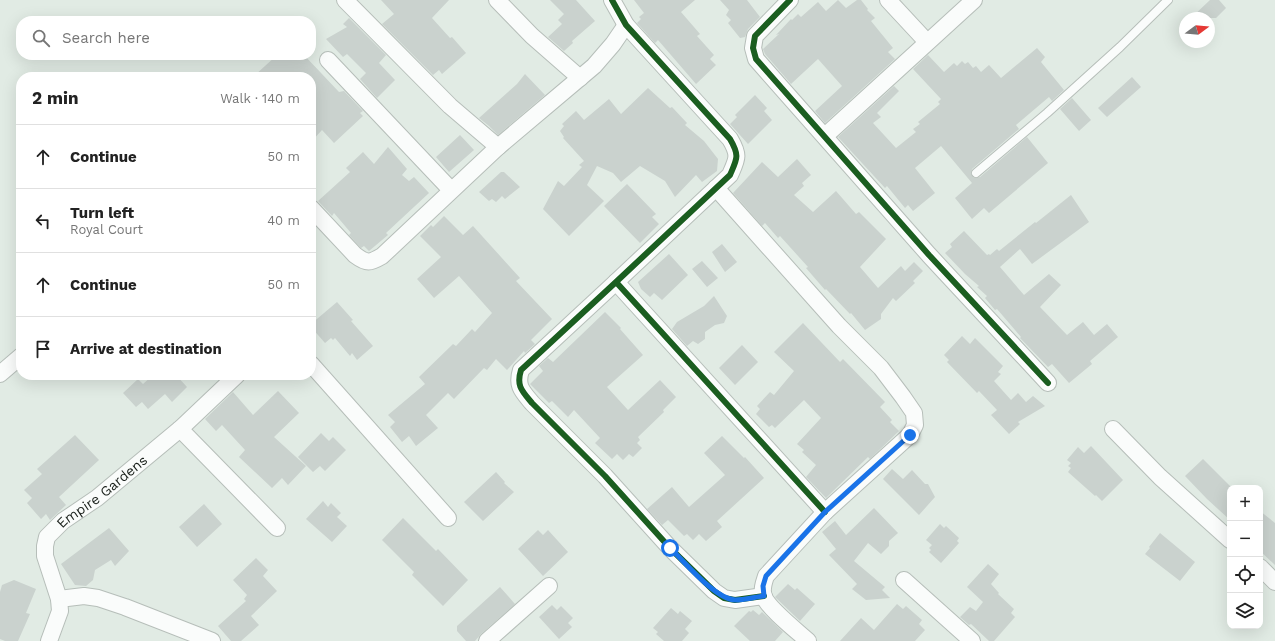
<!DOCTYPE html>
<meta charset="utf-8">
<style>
body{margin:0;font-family:"Work Sans",sans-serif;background:#f2f2f2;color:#222}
.controls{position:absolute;right:12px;bottom:12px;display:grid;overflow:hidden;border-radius:8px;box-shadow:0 4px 16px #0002}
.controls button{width:36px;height:36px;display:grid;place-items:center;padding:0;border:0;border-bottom:1px solid #e0e0e0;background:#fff;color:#222;font:20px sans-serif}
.compass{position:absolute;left:1179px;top:12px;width:36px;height:36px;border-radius:50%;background:#fff;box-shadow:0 4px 16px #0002;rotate:74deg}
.stop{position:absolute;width:12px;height:12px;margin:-9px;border:3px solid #1a73e8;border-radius:50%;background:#fff}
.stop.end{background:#1a73e8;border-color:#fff;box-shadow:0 1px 4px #0008}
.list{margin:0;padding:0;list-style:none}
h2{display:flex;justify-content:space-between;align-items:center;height:52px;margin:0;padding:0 16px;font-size:17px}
h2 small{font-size:13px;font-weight:400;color:#767676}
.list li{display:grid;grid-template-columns:26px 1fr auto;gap:12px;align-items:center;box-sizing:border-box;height:64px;padding:0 16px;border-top:1px solid #e0e0e0}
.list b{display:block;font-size:15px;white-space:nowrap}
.list p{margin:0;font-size:13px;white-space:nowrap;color:#767676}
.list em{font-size:13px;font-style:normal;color:#767676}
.icon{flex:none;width:22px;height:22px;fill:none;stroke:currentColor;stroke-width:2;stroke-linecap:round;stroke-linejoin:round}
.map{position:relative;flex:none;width:1275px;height:641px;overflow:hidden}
.search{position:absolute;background:#fff;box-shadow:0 4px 16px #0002;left:16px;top:16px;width:300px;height:44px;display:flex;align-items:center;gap:10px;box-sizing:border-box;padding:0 14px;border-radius:16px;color:#767676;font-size:15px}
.panel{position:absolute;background:#fff;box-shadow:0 4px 16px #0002;left:16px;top:72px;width:300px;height:308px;border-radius:16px}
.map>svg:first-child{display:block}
.building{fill:#cad2ce}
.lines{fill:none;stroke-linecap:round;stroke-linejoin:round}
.lane-casing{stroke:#b6beb9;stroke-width:10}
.street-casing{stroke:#b6beb9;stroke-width:18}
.lane{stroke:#fafcfb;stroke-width:8}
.street{stroke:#fafcfb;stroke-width:16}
.cycleway-casing{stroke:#fff;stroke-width:8}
.cycleway{stroke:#1b5e20;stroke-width:6}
.route{stroke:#1a73e8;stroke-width:5}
.labels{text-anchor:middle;stroke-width:3;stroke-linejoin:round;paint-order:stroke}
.street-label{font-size:14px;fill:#1a201b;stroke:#fff}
</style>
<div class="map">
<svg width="1275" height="641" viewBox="0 0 1275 641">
<rect width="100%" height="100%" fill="#e1ebe4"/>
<path class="building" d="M381,0H449L432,18L450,38L452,37L466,53L442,74L439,70L433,75L382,24L394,14Z
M550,0H576L595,21L572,41L573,43L564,51L548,37L562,24L558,20L564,14Z
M634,0H695L681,12L700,34L697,36L714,55L710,59L716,65L696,84L658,40L655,43L637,23L641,19L639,17L644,13Z
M720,0H747L760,17L748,29L745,37L740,38L728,23L731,20L726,15L729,10Z
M838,0L846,8L857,0H861L868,9L867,10L875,18L871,21L893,48L888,52L895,59L825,123L815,111L842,86L818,59L791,84L765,54L763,49L779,34L776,35L791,19L792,20L798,14L801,17L818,2L826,11Z
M1210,0H1219L1226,8L1216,18H1191Z
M349,18L386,55L379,63L395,80L377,98L360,79L366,73L347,54L343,57L326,39L347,27L343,24Z
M1037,48L1045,57L1041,62L1064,90L1052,101L1049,97L1016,125L1019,129L972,169L971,174L974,178L980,177L1027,137L1048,163L989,213L984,208L972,219L955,198L972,183L941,146L915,168L935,193L913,211L908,205L905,208L887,186L885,188L838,137L894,86L899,91L877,113L881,117L873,123L896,148L916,132L913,129L920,124L918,122L940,104L938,102L941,99L913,69L928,55L944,72L954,63L957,66L962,61L965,64L968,62L973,68L976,66L981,72L989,65L1001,78Z
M277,55H304L339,92L344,91L363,111L360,113L363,116L334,143L322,130L311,142V77H253Z
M525,74L545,95L498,135L489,126L479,118L517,84Z
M1132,77L1141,87L1107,117L1098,108Z
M648,88L670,108L672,107L687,123L685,125L704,141L718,159L717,171L702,182L696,175L675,197L665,181L640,166L621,182L613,173L597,166L587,185L604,201L569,236L543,209L558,181L564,186L582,167L579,165L584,161L563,138L564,137L560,131L564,126L562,124L576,111L584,120L609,99L621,114Z
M755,95L767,108L764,111L772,120L748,144L730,124L737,117L735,115Z
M1072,98L1091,120L1079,131L1060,109Z
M460,135L474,150L449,172L436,157Z
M388,147L407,169L402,175L409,181L414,177L429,193L386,233L388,235L369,251L364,246L361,248L349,235L351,233L334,213L332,216L318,201L350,172L346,168L363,152L374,164Z
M797,159L811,175L802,183L804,186L794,195L813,212L836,191L856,214L859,212L886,239L860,267L878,288L901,266L905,271L914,262L923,271L913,281L915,283L896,301L893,298L881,314V319L865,330L851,313L850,314L826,289L825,290L806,268L808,267L780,236L778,238L765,223L762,226L733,193L762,162L778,177Z
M501,172H504L520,187L505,199L502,196L496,202L492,199L489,201L479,192Z
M627,184L656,214L652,217L659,224L640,243L604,206Z
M1071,195L1089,222L1032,264L1020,249L1000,267L1024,295L1049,274L1061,285L1040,307L1067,335L1083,322L1094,335L1107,324L1118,337L1090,361L1092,364L1069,383L1052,364L1048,367L1020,338L1021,337L997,309L995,310L985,298L987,296L977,287L979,286L965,274L945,253L952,247L950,244L964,231L987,255L989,254L990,255L997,249L999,251L1035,222L1036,223Z
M444,216L463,235L473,226L520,278L516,281L552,319L531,340L535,344L525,353L524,351L507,370L496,359L487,370L484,368L454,399L448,393L426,415L438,428L416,446L409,436L402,442L390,427L395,422L388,415L425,384L419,377L453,344L456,346L472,329L475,332L492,313L459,276L434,298L417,279L441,257L420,236L431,225L433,227Z
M722,244L737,262L725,272L712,252Z
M669,254L688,275L662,300L654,293L650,297L641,289L638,282Z
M702,261L718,278L707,287L692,269Z
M714,296L727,316L724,323L715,325L705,332V339L698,344L693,341L687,346L672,329L677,322L704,306Z
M337,302L353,320L351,321L373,346L357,360L352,353L350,356L335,338L333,340L331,338L325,343L311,327V324Z
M605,312L621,328L620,329L643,355L607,387L628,410L660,380L676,397L663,410L664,412L638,437L640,440L637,443L642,448L633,457L629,454L623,460L617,454L612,459L595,443L600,438L574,410L568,417L552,401L549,403L530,384L543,371L539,366L548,358L553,362Z
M803,323L840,362L843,359L885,402L880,407L892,420L890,422L899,431L870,459L868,457L826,498L806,477L816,465L802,452L804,450L797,444L821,418L804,400L775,428L772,425L769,427L756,414L760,409L757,406L770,392L774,395L794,371L774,352Z
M962,336L970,344L975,338L1003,366L998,372L1001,374L994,381L1011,400L1018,393L1026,402L1033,396L1045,406L1018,422L1020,424L1009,434L991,415L997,410L979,391L977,393L947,362L949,360L944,355Z
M742,345L758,362L735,385L719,368Z
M153,375H176L187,387L172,402L165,394L148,409L142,402L136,407L123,393L138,379L143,384Z
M278,391L299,413L274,437L306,466L288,485L282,478L272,488L239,457L245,450L222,425L216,431L205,419L233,392L253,415Z
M321,433L329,441L333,437L346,450L325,471L320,466L313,472L298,457Z
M75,435L99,460L59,497L66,505L50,520L46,514L41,519L27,503L32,498L24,490L42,474L37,469Z
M722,436L744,458L745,457L764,478L717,521L722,527L706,541L699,534L693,540L687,534L684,536L668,520L662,525L647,509L672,487L689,507L725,475L704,453Z
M1091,446L1123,480L1102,501L1096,495L1095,496L1068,472L1071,468L1068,466L1071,463L1067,460L1078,447L1084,453Z
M1203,459L1232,488H1230V520L1207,499L1185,476Z
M892,469L903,479L912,470L925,484H928L935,497L919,515L883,479Z
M496,472L505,482L504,483L514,492L483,521L464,502Z
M323,501L328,507L331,503L341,513L337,517L347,526L332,542L306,519Z
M204,504L222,524L197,547L179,527Z
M874,508L898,533L889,541V546L881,554L868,543L854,561L885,587L882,590L890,598L866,600L852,589L857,584L829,555L836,549L822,532L835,521L846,535Z
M1260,511L1275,523V565L1260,551Z
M403,518L436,551L438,549L468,580L443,606L412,575L414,572L382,540Z
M940,524L944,528L946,526L959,538L957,541L959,543L941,563L929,552L931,550L929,548L932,545L926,540Z
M109,528L129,551L115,566L111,560L95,570L93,580L86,586L75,585L61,564Z
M538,530L543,535L548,530L568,552L543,576L518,549Z
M1160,533L1195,562L1180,581L1145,554L1150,548L1149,547Z
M256,558L268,570L263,576L277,591L251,616L259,625L241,641H231L218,626L246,601L244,599L247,595L233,580Z
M988,564L999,574L991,584L999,593L998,594L1014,609L1011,613L1015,617L994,641H989L971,624L969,625L960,617L970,607L976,611L983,602L967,587Z
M14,580L36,589L26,613L30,614L18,641H5L0,639V592L2,585Z
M788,584L795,590L797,588L815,604L800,621L775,597Z
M500,587L515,604L481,634L475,641H466L457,631V626Z
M897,604L903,609L906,606L922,620L919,624L925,630L915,641H840L861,618L874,630Z
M552,605L557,610L561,606L573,618L568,623L572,627L559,639L539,617Z
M671,608L678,614L680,611L692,621L685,629L689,633L682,641H664L656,634L658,632L653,628Z
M753,610L759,615L762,612L783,632L775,641H750L734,626L749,611L751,612Z"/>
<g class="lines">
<g class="lane-casing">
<path id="lane" d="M976,173L1047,113L1120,47L1168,0"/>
</g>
<g class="street-casing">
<g id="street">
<path d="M345,0L450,106L498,147"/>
<path d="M497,0L532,36L580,78"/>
<path d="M612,0L626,25L730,139C740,156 737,159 730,175L616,282L825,512"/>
<path d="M790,0L755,36L753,48L756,59L929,255L1048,383"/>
<path d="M888,0L927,42"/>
<path d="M328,60L451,190"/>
<path d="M825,136L974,0"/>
<path d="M716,188L839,326L881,368L903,397L914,413L915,425L910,435L825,512L766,576C764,582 761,590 764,597C769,609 797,631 808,641"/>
<path d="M311,208L355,255C367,264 370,263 382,256L498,147L594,66L613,44L626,25"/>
<path d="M616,282L521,370C516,386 522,391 532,403L605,476L670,548L714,591L724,598L735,600L764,596"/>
<path d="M311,364L448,518"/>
<path d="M0,374L21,356"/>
<path d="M180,429L277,528"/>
<path d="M1113,429L1160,477L1230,540"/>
<path d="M1260,567L1275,582"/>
<path d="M904,580L972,641"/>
<path d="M59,599L84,596L98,598L125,607L212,641"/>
<path id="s1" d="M49,641L60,611L59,599L45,556V546L47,537L63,521L97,498L180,429L237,375"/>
<path d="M487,641L549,586"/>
</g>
</g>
<use href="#lane" class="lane"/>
<use href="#street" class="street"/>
<g class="cycleway-casing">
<path id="cycleway" d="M612,0L626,25L730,139C740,156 737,159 730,175L616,282L825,512
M790,0L755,36L753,48L756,59L929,255L1048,383
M616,282L521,370C516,386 522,391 532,403L605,476L670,548L714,591L724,598L735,600L764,596"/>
</g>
<use href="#cycleway" class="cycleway"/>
</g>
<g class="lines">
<path class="route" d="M670,548C685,562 715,599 735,600C744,600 755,597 764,596L763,586L766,576L825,512L910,435"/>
</g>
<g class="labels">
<g class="street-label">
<text dy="5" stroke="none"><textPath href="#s1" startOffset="180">Empire Gardens</textPath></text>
</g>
</g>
</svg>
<div class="controls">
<button>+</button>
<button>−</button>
<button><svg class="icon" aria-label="locate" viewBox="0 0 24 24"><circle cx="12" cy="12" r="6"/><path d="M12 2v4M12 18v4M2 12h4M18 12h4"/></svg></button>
<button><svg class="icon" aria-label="layers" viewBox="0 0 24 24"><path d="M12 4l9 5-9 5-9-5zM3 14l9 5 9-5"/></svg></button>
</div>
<svg class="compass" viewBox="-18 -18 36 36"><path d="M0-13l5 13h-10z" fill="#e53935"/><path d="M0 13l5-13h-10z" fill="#767676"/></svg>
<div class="stop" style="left:670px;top:548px"></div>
<div class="stop end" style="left:910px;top:435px"></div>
<div class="search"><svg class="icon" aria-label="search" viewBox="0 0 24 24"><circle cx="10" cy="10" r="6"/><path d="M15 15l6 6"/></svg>Search here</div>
<section class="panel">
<h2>2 min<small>Walk · 140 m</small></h2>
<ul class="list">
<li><svg class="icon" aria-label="ahead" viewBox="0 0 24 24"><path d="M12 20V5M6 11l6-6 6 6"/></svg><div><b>Continue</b></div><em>50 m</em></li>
<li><svg class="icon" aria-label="left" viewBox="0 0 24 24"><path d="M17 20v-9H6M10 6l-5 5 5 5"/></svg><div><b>Turn left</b><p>Royal Court</p></div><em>40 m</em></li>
<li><svg class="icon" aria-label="ahead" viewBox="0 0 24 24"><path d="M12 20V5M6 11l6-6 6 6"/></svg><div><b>Continue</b></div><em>50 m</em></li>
<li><svg class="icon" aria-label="arrive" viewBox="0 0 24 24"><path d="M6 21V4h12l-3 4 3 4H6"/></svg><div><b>Arrive at destination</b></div></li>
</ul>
</section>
</div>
